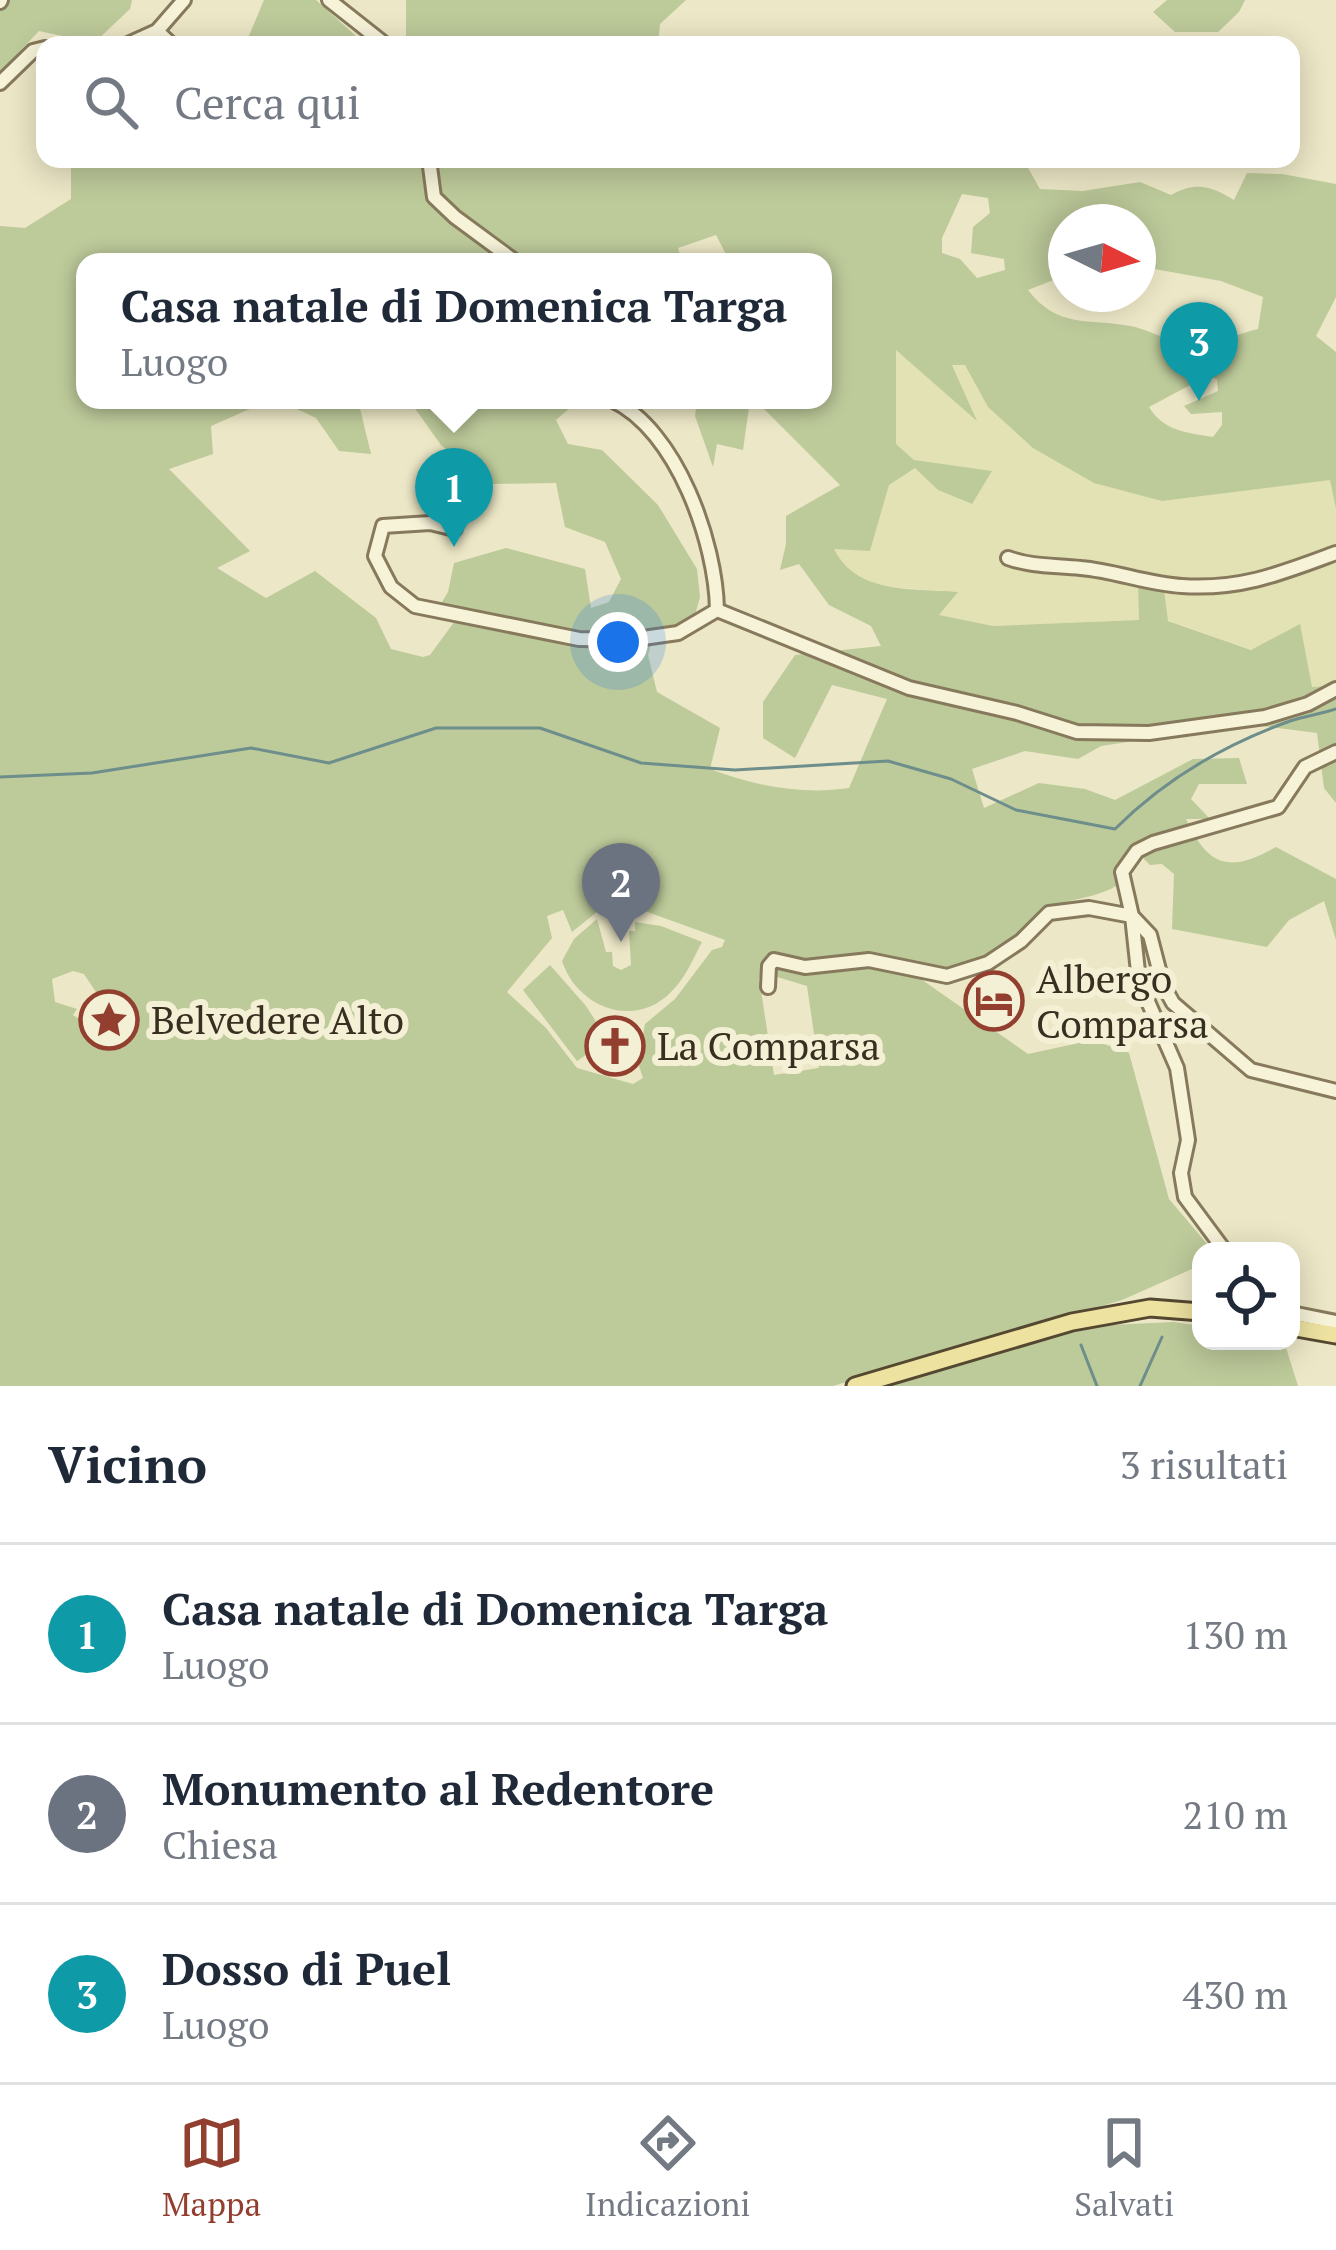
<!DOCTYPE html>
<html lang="it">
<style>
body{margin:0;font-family:"PT Serif",serif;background:#f2f2f3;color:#1f2937}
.controls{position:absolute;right:36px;bottom:36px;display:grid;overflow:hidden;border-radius:24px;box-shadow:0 6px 30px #0003}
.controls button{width:108px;height:108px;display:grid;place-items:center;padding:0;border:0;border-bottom:3px solid #e0e1e3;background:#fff;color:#1f2937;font:60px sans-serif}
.compass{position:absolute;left:1048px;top:204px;width:108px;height:108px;border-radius:50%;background:#fff;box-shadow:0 6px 30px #0003;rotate:95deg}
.you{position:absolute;left:618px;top:642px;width:42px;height:42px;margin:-30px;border:9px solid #fff;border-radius:50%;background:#1a73e8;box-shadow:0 0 0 18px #1a73e833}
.badge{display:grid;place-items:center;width:78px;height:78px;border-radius:50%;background:#933f2f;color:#fff;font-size:39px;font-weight:700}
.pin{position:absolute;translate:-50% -99px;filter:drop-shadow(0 3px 6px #0008)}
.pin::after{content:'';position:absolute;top:63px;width:42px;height:36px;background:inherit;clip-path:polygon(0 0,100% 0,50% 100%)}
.popup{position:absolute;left:76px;top:253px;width:756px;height:156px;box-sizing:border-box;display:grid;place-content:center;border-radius:24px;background:#fff;filter:drop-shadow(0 3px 9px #0005);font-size:39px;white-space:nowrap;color:#747a83}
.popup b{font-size:45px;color:#1f2937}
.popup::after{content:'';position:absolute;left:50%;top:100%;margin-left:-24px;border:24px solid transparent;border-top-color:#fff}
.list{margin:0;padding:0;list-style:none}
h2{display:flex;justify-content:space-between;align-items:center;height:156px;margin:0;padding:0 48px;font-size:51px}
h2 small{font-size:39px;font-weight:400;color:#747a83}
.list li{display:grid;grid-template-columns:78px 1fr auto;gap:36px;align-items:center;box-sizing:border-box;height:180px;padding:0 48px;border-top:3px solid #e0e1e3}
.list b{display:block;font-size:45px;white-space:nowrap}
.list p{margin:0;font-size:39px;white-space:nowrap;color:#747a83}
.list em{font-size:39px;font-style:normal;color:#747a83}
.icon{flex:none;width:66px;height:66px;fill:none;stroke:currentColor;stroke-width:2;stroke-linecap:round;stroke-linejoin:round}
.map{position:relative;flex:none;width:1336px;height:1386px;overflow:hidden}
.search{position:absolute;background:#fff;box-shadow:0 6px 30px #0003;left:36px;right:36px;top:36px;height:132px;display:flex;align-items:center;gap:30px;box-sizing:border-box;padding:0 42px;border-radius:24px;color:#747a83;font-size:45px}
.sheet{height:696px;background:#fff}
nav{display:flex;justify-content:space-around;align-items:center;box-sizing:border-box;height:168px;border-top:3px solid #e0e1e3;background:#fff;font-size:33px;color:#747a83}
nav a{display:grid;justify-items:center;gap:6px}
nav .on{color:#933f2f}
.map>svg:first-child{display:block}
.farmland{fill:#e2e2b4}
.green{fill:#bdca9a;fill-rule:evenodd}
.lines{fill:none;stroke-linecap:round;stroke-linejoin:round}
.stream{stroke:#6e8e8c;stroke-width:3}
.minor-casing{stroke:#877a5c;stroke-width:18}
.major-casing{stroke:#554830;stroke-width:21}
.minor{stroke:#f7f3d9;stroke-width:12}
.major{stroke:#ede2a0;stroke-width:15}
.labels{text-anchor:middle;stroke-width:12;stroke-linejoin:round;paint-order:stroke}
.poi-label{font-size:39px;fill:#382f20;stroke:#f4f0d5;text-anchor:start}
</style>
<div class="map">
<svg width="1336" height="1386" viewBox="0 0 1336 1386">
<rect width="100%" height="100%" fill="#ece7c6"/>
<path class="farmland" d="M895,349L975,417L952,364H966L988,407L1162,501L1330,479L1336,509V686L1312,688L1252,650L1168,620L1138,583L1140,620L993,626L938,615L957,592L880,586L845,570L833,548L870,551L889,485L915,468L938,490L971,504L991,472L914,460L896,444Z"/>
<path class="green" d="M0,0H132L130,9L94,43L39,31L0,72Z
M264,0H316L366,45H245Z
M406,0H686L660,24L658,45H406Z
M1167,0H1245L1239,12L1218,32H1175L1153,12Z
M71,159H921L976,164L1023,159L1040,189L1083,191L1140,182L1171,195C1196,181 1211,186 1234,200L1247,173L1282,174L1336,184V297L1316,336L1336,352V509L1330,480L1162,501L1094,483L1033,448L988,407L965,365H952L977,421L896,350V444L914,460L992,471L972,504L938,490L915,468L889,485L870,551L834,549C857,595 912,588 958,592L939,615L993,626L1139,620L1138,582L1164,590L1168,621L1251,650L1300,624L1312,687L1336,686V803L1324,788L1317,733L1247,724L1101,746L1078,759L1025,751L972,769L984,808L1039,783L1085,789L1115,800L1193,759L1239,758L1247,784H1199L1191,799L1210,819H1186C1209,868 1230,873 1276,847L1336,879V940L1324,901L1289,920L1267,947L1172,929L1174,874L1162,864L1150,865L1135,850L1117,866L1116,886C1093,900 1066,897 1044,912C1031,921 1021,934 1008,944C984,965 949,970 918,977L1028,1054L1093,1040L1129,1053L1169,1199L1213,1251H1201V1265L1122,1300L833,1386H0V226L25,228L71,199ZM962,194L988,198L990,213L973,227L971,253L1004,259L1005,270L977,278L960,259L942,253V238ZM1066,222H1138V266L1221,281L1263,297L1258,329C1238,334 1214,344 1193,344C1169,344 1153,330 1130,326C1088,318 1058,329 1028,290L1066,275ZM716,235L730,262H823V400H755L840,485L786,516V544L780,570L799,564L829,605L871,626L881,646L795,655L763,702V738L795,758L832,685L887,699L849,788C802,795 754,786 710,769L720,728L657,692L648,655L651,645L690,633L700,597L697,569L658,505L602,450L568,444L556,420L579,400H409L441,445L490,484L556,483L565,527L605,542L621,579L609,602L591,608L585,569L506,548L454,563L448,592L439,607L460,614L430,655L423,657L391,649L376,618L315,571L266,598L217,568L250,551L169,469L213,454L211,426L270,400H85V262H682L678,248ZM1207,376L1217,379L1218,391L1184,406L1191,414L1222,412V425L1213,437C1188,433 1163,431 1149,407ZM631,906L725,940L722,947L712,950L675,999L645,1024L638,1063L643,1078L633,1084L577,1068L546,1028L507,992L552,938L547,916L563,910L572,932L603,907ZM73,971L84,974L102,1001L124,1005L118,1011L117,1034L108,1038L73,1015L77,1009L55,1002L52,979ZM774,976L807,986L819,1068L774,1075L759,978Z
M278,400H358L371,454L339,451L316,418Z
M697,400H750L743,450L717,444L713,467L695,416Z
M597,919L606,952H612L613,966L621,970L631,965L629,931H635V922L661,926L702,942C693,959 685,979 671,992C634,1030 577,1007 562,961L574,939Z
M550,965L586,1006L608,1040L577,1061L523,990Z
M1174,1322L1201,1326V1341H1284L1298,1386H877L1086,1326Z"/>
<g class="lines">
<path class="stream" d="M0,777L92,773L251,748L329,763L436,728H540L641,763L735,770L888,761L951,779L1016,810L1115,829C1165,779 1223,745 1290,721C1305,716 1321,714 1336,709
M1081,1345L1097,1386
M1140,1386L1162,1337"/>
<g class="minor-casing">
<path id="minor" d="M329,0L386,45
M0,2L1,0
M157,31L172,45
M126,45L157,31L184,0
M0,83L33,51L45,48
M429,159L434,197L455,217L516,262
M612,400C677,430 716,543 717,610
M455,529L430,523L383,526L375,556L391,587L415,606L579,639L629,640L678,633L717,610
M1008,558C1033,567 1055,565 1081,568C1115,571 1148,584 1182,586C1241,590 1282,573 1336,553
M717,610L909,688L1017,713L1077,732L1149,733L1265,717L1308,704L1336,689
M768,987L769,966L774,960L805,967L869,960L947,976L988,963L1021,941L1049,913L1089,908L1132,916L1150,935L1163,985L1173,1003L1251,1070L1336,1091
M1225,1251L1185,1197L1181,1173L1188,1140L1177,1068L1139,981L1132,916L1122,872L1137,851L1153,843L1278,807L1305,767L1336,752
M1291,1313L1336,1322"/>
</g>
<g class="major-casing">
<path id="major" d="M1291,1327L1336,1335
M855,1386L1072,1322L1150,1308L1201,1312"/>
</g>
<use href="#minor" class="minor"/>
<use href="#major" class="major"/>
</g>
<defs>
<g id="hotel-ring" transform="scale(3)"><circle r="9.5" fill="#f4f0d5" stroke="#933f2f" stroke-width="1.5"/><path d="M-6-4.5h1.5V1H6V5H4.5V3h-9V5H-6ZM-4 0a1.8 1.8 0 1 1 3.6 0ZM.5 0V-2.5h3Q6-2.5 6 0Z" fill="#933f2f"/></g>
<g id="sight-ring" transform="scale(3)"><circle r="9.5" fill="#f4f0d5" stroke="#933f2f" stroke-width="1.5"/><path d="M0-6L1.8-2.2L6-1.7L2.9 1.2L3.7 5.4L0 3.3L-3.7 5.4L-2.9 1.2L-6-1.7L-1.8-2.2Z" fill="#933f2f"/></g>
<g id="church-ring" transform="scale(3)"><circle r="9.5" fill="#f4f0d5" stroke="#933f2f" stroke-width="1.5"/><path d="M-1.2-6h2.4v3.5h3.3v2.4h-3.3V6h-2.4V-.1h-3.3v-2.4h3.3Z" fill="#933f2f"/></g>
</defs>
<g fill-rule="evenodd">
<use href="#hotel-ring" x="994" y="1001"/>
<use href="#sight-ring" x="109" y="1020"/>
<use href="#church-ring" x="615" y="1046"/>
</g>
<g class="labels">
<g class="poi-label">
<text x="1036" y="993">Albergo<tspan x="1036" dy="45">Comparsa</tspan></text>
<text x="151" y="1034">Belvedere Alto</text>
<text x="657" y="1060">La Comparsa</text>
</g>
</g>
</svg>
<div class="controls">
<button><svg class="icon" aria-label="locate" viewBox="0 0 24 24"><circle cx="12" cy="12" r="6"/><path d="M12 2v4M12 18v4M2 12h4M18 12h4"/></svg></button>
</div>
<svg class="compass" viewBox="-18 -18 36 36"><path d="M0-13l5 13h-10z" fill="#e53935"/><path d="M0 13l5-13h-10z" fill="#747a83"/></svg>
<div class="you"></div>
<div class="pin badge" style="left:454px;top:547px;background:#0f9aa8">1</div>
<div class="popup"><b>Casa natale di Domenica Targa</b>Luogo</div>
<div class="pin badge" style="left:621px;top:942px;background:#6b7280">2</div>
<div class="pin badge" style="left:1199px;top:401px;background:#0f9aa8">3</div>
<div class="search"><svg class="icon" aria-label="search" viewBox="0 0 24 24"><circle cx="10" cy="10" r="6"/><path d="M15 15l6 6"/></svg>Cerca qui</div>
</div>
<section class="sheet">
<h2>Vicino<small>3 risultati</small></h2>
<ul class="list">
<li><span class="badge" style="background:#0f9aa8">1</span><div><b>Casa natale di Domenica Targa</b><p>Luogo</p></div><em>130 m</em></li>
<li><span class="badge" style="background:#6b7280">2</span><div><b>Monumento al Redentore</b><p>Chiesa</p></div><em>210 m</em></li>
<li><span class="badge" style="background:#0f9aa8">3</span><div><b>Dosso di Puel</b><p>Luogo</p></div><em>430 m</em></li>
</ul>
</section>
<nav>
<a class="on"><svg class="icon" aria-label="map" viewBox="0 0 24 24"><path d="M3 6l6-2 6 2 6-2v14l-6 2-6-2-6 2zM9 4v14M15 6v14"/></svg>Mappa</a>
<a><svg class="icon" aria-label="directions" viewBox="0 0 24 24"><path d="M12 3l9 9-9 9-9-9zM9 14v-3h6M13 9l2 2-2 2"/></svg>Indicazioni</a>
<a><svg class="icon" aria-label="saved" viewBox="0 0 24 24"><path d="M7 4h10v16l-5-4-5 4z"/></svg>Salvati</a>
</nav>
